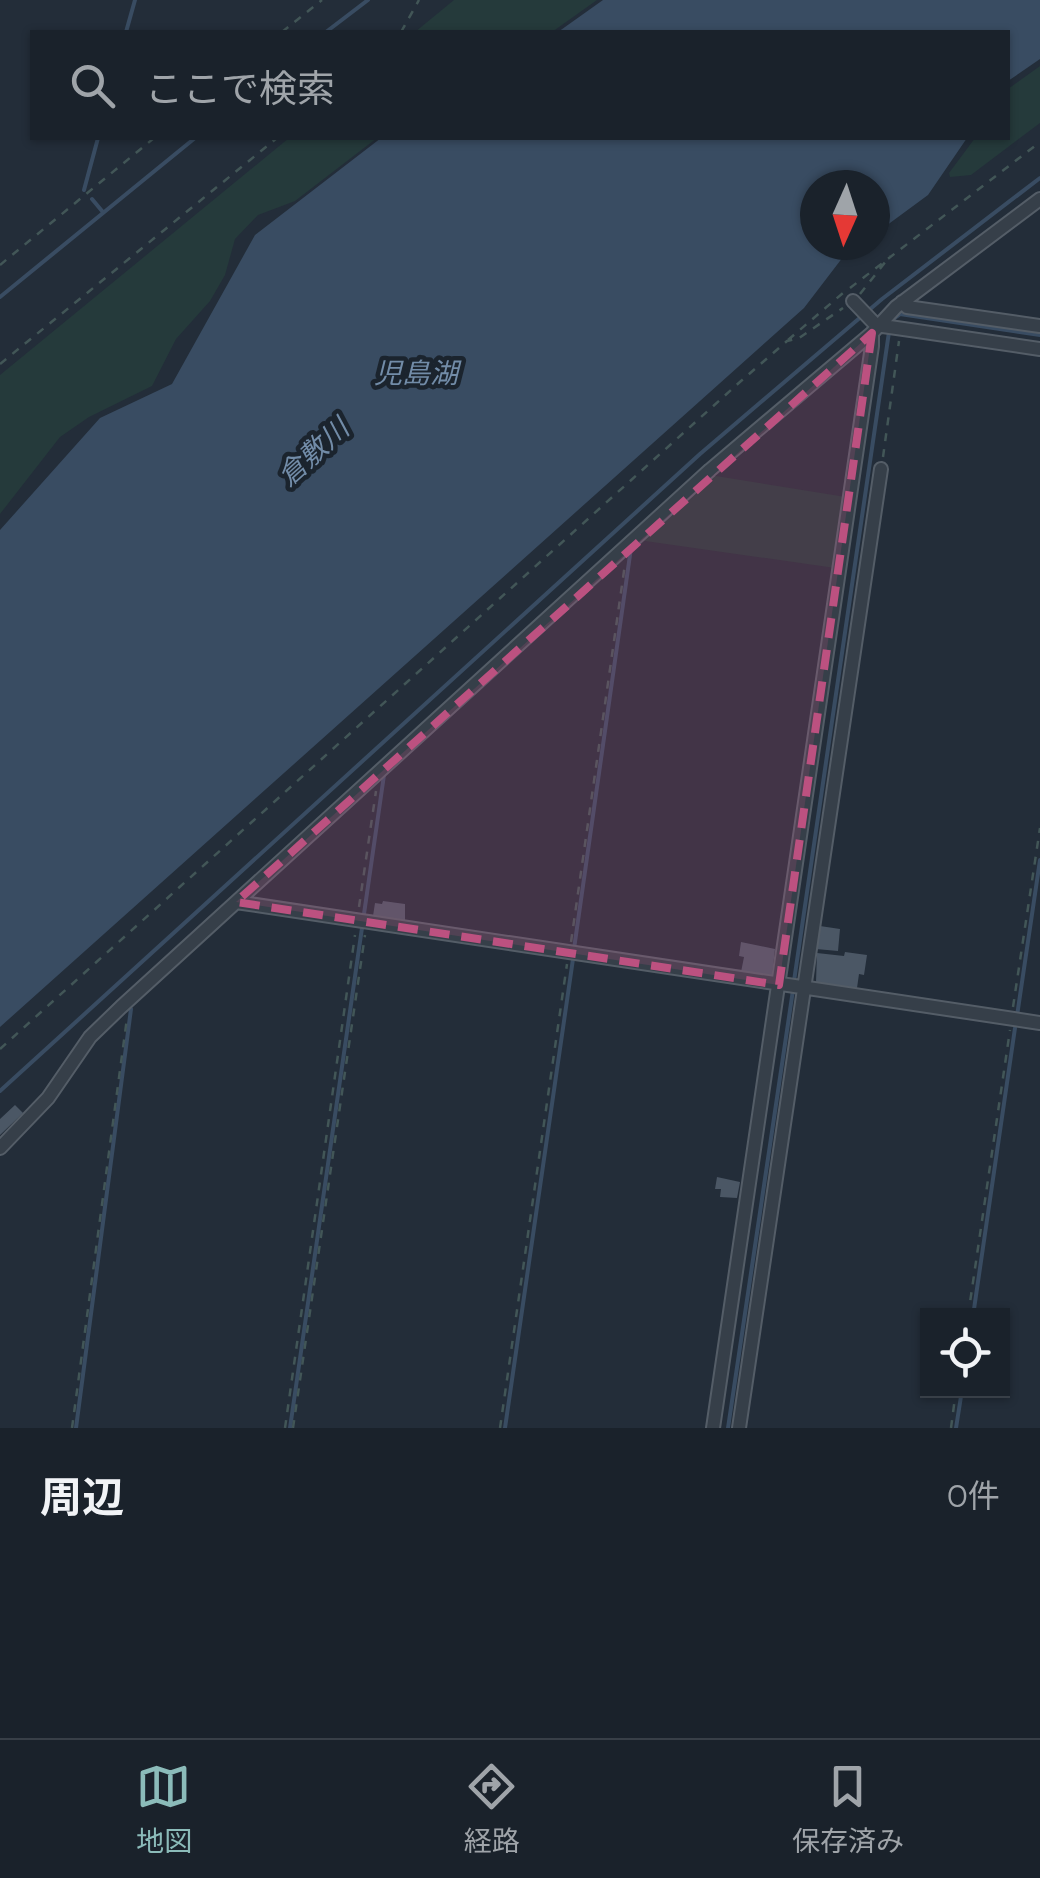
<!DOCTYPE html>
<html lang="ja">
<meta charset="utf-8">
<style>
body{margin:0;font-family:Montserrat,"Noto Sans JP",sans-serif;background:#232a33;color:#f1f3f6}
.controls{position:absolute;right:30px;bottom:30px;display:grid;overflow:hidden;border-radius:0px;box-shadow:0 2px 8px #0004}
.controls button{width:90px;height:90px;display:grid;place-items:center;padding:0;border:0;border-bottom:2px solid #383f47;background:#1a222b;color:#f1f3f6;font:50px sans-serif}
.compass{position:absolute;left:800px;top:170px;width:90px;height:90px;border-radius:50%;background:#1a222b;box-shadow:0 2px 8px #0004;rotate:183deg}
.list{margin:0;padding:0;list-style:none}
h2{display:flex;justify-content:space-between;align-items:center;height:130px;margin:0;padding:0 40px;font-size:42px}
h2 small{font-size:32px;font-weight:400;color:#9fa4a9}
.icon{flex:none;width:55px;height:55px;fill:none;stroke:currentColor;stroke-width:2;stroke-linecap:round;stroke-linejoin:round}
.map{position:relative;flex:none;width:1040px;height:1428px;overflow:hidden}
.search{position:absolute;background:#1a222b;box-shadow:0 2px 8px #0004;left:30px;right:30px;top:30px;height:110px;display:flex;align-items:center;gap:25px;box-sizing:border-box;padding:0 35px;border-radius:0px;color:#9fa4a9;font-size:38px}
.sheet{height:310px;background:#1a222b}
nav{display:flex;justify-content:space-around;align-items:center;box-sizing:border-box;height:140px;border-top:2px solid #383f47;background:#1a222b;font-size:28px;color:#9fa4a9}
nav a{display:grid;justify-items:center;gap:5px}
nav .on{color:#8bbbb9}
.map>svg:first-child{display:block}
.green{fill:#253a3b}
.water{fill:#394c62}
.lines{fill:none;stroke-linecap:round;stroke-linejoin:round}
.stream{stroke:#394c62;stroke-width:4}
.building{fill:#4b5765}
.minor-casing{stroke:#545d67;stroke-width:16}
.path{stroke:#425657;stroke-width:2.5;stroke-dasharray:8 8;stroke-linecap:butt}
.minor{stroke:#363f49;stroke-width:12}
.marked{fill:#bc5180;fill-opacity:0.2;stroke:#bc5180;stroke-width:8;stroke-dasharray:20 12;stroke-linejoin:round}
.labels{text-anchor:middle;stroke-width:9;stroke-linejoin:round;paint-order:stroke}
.water-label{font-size:28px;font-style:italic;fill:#728ca8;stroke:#1b242e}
</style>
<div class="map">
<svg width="1040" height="1428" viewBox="0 0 1040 1428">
<rect width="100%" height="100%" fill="#232d39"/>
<path class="green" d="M454,0H597L552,32H415Z
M1040,66V123L971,175L950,177L949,173L975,138H1008V89Z
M289,138H377L295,201L258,215L235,239L225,275L210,301L176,339L152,386L89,417L60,437L0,514V375Z
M710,475L846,497L835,568L638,540Z"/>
<path class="water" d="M603,0H1040V59L1008,81V32H558Z
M381,138H967L928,195L875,234V185H815V245H860L843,257L804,308L0,1027V530L100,418L172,384L255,235Z"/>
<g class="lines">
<path class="stream" d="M126,32L135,0
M326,32L368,0
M84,190L98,138
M92,199L102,211
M0,297L195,138
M893,319L900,314L1040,335
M574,949L631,548
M794,981L889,332
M1017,1016L1040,860
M0,1091L700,454L882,299L1040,178
M973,1316L1015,1028
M76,1428L131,1009
M290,1428L384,775
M505,1428L573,959
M728,1428L793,990
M956,1428L962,1390"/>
</g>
<path class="building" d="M383,901L405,904V921L373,916L375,903L382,904Z
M820,926L840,929L838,951L816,949Z
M741,942L775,949L772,976L741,972L744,957L739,956Z
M845,952L867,955L864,975L859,974L857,988L816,982L817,953L844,956Z
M15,1105L23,1113L0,1135V1119Z
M717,1177L740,1182L737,1198L720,1197L721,1189H715Z"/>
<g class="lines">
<g class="minor-casing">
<path id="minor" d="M853,301L876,325L1040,349
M902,302L907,307L1040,326
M236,902L1040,1023
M0,1148L48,1098L90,1037L121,1007L710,470L872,333
M713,1428L872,346V333L896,307L1040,199
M739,1428L881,469"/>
</g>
<path class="path" d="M282,32L322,0
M401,32L419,0
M0,265L154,138
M850,288L1040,142
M860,294L890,256
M788,340L843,293
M0,364L277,138
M883,457L899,341
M359,907L376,791
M571,942L625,564
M1013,1007L1040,828
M0,1049L741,381L787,341L799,338L843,308
M968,1316L1010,1030
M72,1428L127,1018
M285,1428L355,935
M293,1428L365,935
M500,1428L567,964
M951,1428L956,1390"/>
<use href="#minor" class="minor"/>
</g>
<path class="marked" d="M872,333L779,985L236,902Z"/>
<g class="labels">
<g class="water-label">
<text x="416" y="383">児島湖</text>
<text transform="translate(313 452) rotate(-42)" y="10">倉敷川</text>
</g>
</g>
</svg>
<div class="controls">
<button><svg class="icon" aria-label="locate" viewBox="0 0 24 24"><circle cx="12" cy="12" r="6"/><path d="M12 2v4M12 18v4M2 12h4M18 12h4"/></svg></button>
</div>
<svg class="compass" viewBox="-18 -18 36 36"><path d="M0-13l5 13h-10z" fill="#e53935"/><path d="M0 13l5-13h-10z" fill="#9fa4a9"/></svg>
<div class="search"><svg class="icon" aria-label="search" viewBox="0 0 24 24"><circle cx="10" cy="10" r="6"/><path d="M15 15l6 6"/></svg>ここで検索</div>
</div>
<section class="sheet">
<h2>周辺<small>0件</small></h2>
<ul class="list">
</ul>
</section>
<nav>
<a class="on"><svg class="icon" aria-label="map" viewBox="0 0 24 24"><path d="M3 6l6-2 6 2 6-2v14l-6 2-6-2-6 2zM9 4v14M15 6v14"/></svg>地図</a>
<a><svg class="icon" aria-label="directions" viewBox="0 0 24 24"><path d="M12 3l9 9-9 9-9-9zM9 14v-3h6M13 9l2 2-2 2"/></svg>経路</a>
<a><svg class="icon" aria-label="saved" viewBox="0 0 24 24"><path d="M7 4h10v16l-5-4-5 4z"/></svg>保存済み</a>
</nav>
